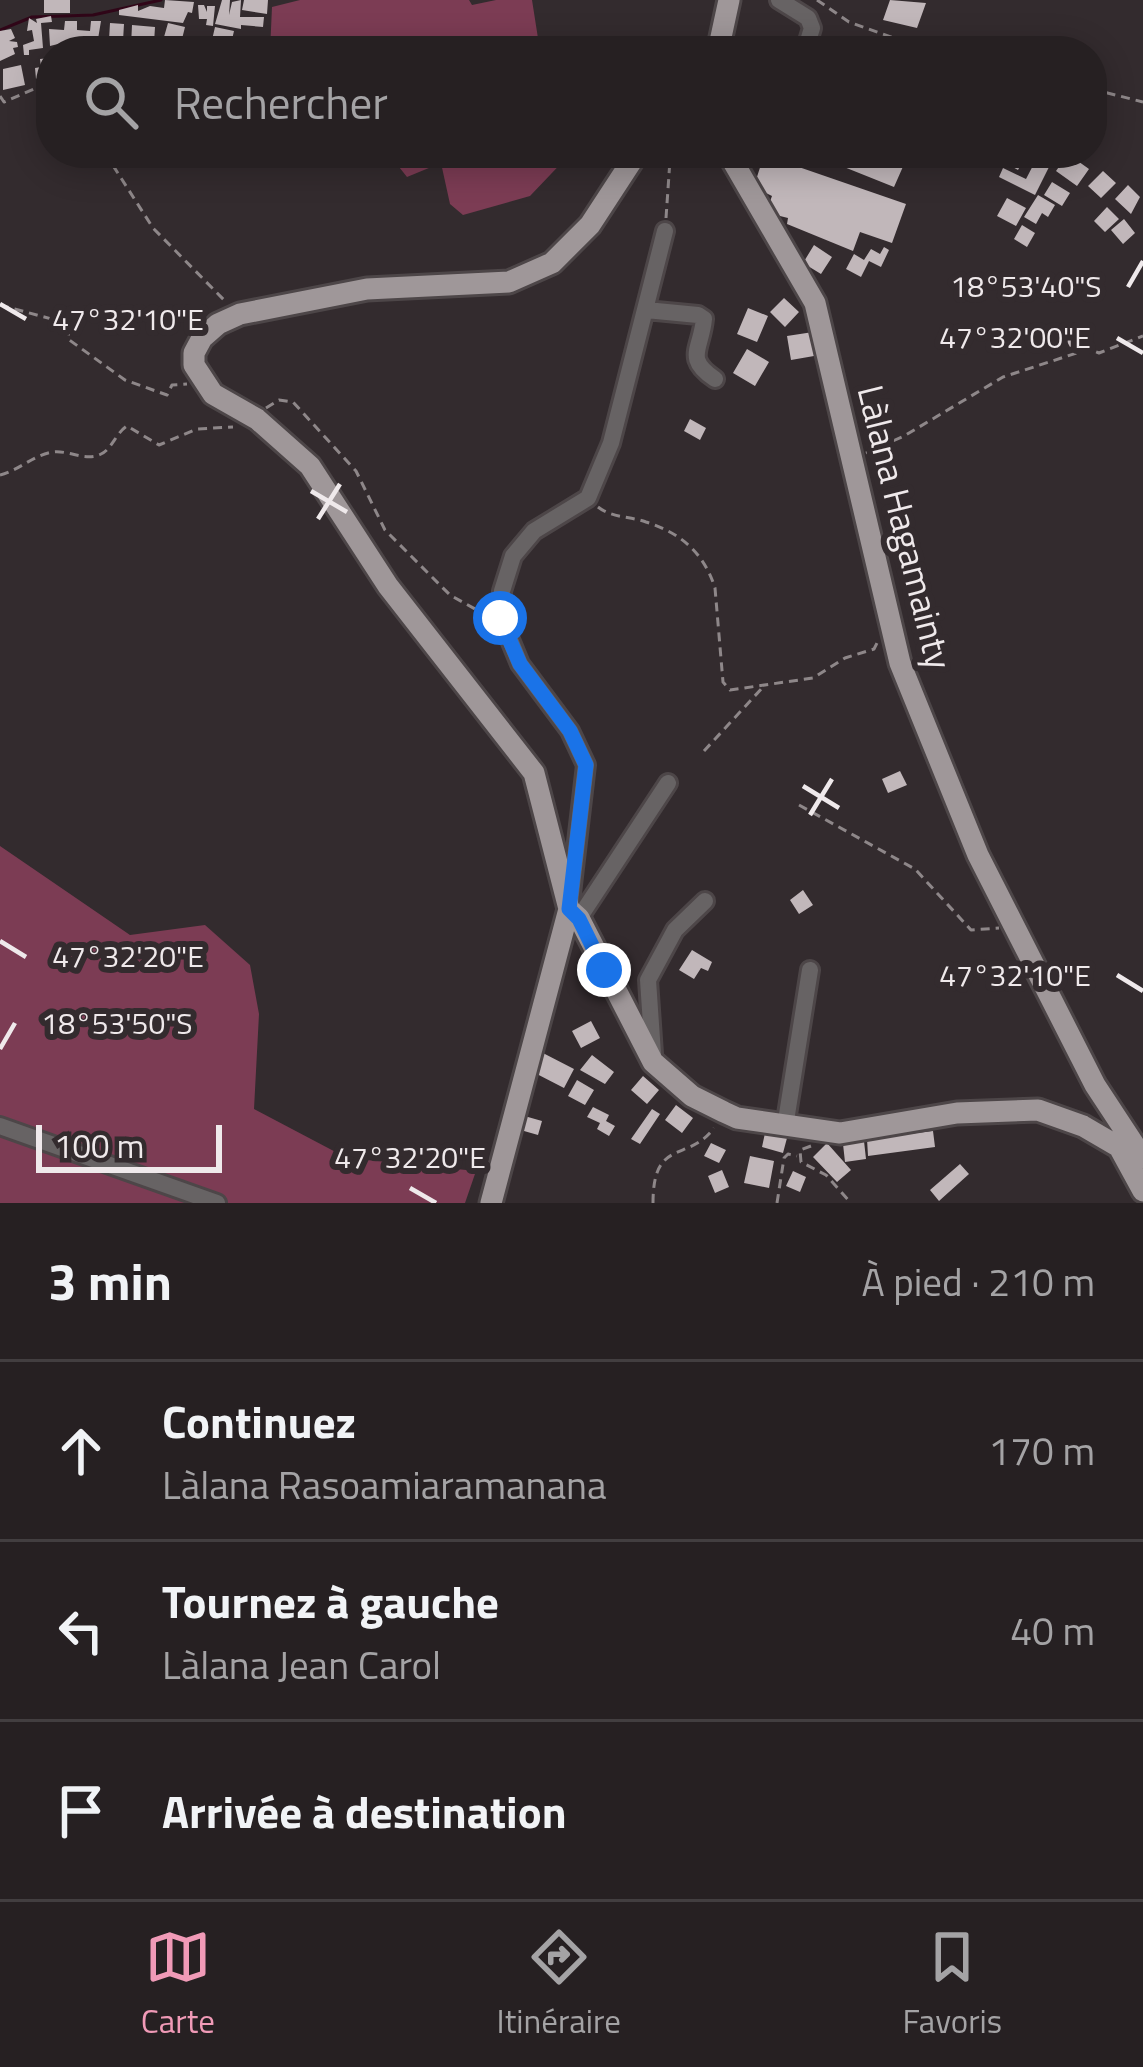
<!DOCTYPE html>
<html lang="fr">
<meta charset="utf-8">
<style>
body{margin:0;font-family:"Titillium Web",sans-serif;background:#2e282a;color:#f1f3f6}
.scale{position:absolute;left:36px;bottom:30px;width:186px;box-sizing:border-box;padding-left:12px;border:6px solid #efe9eb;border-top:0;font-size:33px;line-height:42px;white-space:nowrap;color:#efe9eb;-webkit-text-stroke:9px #332b2e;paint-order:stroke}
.stop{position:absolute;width:36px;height:36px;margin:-27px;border:9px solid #1a73e8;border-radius:50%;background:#fff}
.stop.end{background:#1a73e8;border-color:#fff;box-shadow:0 3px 12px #0008}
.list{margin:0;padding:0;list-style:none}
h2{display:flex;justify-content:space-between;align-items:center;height:156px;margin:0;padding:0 48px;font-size:51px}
h2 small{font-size:39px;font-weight:400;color:#a4a3a5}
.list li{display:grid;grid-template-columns:78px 1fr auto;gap:36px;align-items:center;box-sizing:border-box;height:180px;padding:0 48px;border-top:3px solid #423e40}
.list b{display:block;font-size:45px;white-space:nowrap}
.list p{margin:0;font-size:39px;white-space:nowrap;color:#a4a3a5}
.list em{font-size:39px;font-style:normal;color:#a4a3a5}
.icon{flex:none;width:66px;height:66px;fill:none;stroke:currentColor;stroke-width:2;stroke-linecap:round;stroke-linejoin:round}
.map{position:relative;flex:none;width:1143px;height:1203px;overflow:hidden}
.search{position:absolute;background:#262022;box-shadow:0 6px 30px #0003;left:36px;right:36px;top:36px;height:132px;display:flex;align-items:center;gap:30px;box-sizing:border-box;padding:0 42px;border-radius:48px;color:#a4a3a5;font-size:45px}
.sheet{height:696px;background:#262022}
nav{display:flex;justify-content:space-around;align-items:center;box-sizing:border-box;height:168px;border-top:3px solid #423e40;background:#262022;font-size:33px;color:#a4a3a5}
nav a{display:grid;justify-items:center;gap:6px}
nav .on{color:#f09ab7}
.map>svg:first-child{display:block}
.green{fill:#7c3c54}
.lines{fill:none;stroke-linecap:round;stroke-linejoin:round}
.stream{stroke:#300618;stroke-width:3}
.building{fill:#c1b7ba}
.minor-casing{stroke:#4d4648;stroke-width:22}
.major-casing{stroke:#4d4648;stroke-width:27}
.path{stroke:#8e8789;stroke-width:3;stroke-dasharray:9 6;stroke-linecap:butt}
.minor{stroke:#676364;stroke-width:16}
.major{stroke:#9f9799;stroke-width:21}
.route{stroke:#1a73e8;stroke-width:15}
.ticks{fill:none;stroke:#efe9eb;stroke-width:4.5}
.labels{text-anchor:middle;stroke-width:12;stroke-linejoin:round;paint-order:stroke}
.street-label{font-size:36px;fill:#efe9eb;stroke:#332b2e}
.ticks-label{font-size:30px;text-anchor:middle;fill:#efe9eb;stroke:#332b2e;stroke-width:12;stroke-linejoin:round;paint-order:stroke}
</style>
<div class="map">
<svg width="1143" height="1203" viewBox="0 0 1143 1203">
<rect width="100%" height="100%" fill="#332b2e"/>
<path class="green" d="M300,0H469L472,5L496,0H532L540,51H270L272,7Z
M388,153H571L530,196L463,215L450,204L441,163L407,177Z
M0,846L130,935L205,925L250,965L259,1014L254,1109L347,1158L476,1171L465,1203H0Z"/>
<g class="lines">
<path class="stream" d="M0,30L32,17L93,15L161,0"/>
</g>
<path class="building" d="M44,0H70V13H44Z
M165,0L194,2L192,13L188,12L183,23L119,15V10L138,5V11L150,6L164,8Z
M222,0H230L229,15L232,2L241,0L240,17H264L263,27L241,25V29L215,24Z
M244,0H268L267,14L242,10Z
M890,0L926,3L917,28L883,20Z
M198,5H204L207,12V6H215L213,26L206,25L207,19H199Z
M51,16L52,22L41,23L43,48L29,50V55H24L23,45L34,41L32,30L27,31L29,18L37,23L36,19Z
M65,21H77V30L90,31L91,21H101L96,51H61L66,42L50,46L49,29L64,30Z
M110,23L124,24L123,41L109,40Z
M168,23L185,27L179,51H160Z
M132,25L155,27L154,43L131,46Z
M215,27L234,31L231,44L212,40Z
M11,29L15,38L9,41L17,42L18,47L13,48L15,54L0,61V31Z
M50,58L51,86L44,87L42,75L36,79L35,68L41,67L40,59Z
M21,65L25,85L3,90V69Z
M809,153H909L894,187Z
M1006,153H1027L1018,170L1002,161Z
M1039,154L1052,161L1035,195L999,177L1003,168L1026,179Z
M1068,154L1089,169L1077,186L1056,171Z
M764,155L906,204L892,243L860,232L853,251L787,224L788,218L772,214L774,209L768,207L772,196L762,191L756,180Z
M1103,171L1116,183L1101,198L1088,186Z
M1052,182L1070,193L1062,206L1044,195Z
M1128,185L1140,197L1131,214L1115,199Z
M1038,195L1055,205L1048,217L1042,213L1036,224L1024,217Z
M1007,198L1026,208L1016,226L997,216Z
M1107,207L1119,219L1105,232L1094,221Z
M1124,219L1135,233L1123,244L1111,230Z
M1022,225L1035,233L1027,247L1014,239Z
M814,245L832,257L821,274L803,263Z
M884,247L889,250L881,267L869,261L861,277L846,269L854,254L864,260L871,249L880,254Z
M784,298L799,312L785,327L770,312Z
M748,308L768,316L757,342L737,334Z
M1075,324L1082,340L1070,347L1061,330Z
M813,332L814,356L791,360L787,336Z
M747,349L769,362L755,386L733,373Z
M690,419L706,428L700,440L684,431Z
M900,771L907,785L888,793L882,779Z
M803,890L813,905L799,914L790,900Z
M692,950L712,962L708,971L701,968L694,979L679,970Z
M591,1021L600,1038L581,1048L572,1031Z
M541,1052L574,1069L564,1088L531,1071Z
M592,1055L614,1072L605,1084L580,1070Z
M643,1076L659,1090L647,1104L631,1090Z
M577,1080L594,1090L585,1105L568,1096Z
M676,1105L693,1118L682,1133L665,1120Z
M593,1107L609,1115L606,1121L615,1126L609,1136L597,1129L600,1123L587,1117Z
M652,1109L660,1114L640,1144L631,1139Z
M521,1115L542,1121L538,1135L517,1129Z
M933,1131L935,1147L868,1156L867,1139Z
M765,1133L787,1138L783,1153L762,1147Z
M864,1141L866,1159L845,1162L843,1144Z
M711,1143L726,1150L719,1163L704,1156Z
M827,1143L851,1170L837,1182L813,1157Z
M750,1156L774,1161L769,1188L744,1183Z
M960,1164L969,1174L939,1201L930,1190Z
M722,1170L729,1187L715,1193L708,1176Z
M793,1171L806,1177L800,1192L786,1186Z"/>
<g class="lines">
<g class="minor-casing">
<path id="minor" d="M779,0L808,18L812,28L805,51
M646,310L698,315L704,319C701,350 684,358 715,379
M570,902L586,765L570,731L520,664L501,618L502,591L513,556L534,531L588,498L611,443L665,231
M579,918L668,783
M653,1054L648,980L675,930L705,901
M0,1126L217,1203
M785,1127L810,970"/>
</g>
<g class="major-casing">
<path id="major" d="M718,51L729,0
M637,153L590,225L552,263L509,282L367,289L240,314L218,324L202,338L194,353V365L213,394L257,419L310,466L388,586L534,773L569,909L579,918L653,1062L692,1096L724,1112L737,1118L840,1133L957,1113L1038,1110L1083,1126L1119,1147L1143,1191
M728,153L815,303L900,663L978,855L1095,1085L1143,1158
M491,1203L569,909"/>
</g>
<path class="path" d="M817,0L849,22L930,51
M1092,89L1143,102
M0,96L4,102L34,89L47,90L51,113
M105,153L153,228L225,301
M666,218L670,160L675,153
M0,305L70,324L68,339L125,380L167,395L172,385L187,384
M266,408L279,400L293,402L356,471L385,530L450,595L484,614
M866,453L904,436L1003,377L1089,349L1099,353L1143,336
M0,475C20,470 33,455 53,452C69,450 86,462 101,454C112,449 116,433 127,426L159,445L197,429L233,427
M598,507C612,518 629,516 646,522C681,533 704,553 715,588L723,682L730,690L813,678L845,658L874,649L877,643
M704,751L764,686
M799,805L915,869L971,930L999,928
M811,1146L800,1150L801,1162L826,1175L851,1203
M653,1203C653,1137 688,1163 714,1128
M777,1203L784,1158L788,1154L797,1156"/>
<use href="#minor" class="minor"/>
<use href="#major" class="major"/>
</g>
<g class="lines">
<path class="route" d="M500,618L520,664L570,731L586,765L569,909L579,919L604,970"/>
</g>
<path class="ticks" d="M1128,287L1143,261M0,304L26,319M1117,338L1143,353M311,491L347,512M318,519L340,484M803,786L839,808M810,815L832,779M0,941L26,957M1117,975L1143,991M0,1049L15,1023M410,1188L436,1203"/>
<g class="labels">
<g class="street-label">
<text transform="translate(905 527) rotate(76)" y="13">Làlana Hagamainty</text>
</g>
</g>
<g class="ticks-label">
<text x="1026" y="297">18°53'40"S</text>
<text x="128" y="330">47°32'10"E</text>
<text x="1015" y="348">47°32'00"E</text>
<text x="128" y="967">47°32'20"E</text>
<text x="1015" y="986">47°32'10"E</text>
<text x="117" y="1034">18°53'50"S</text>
<text x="410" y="1168">47°32'20"E</text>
</g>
</svg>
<div class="scale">100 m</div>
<div class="stop" style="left:500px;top:618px"></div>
<div class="stop end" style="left:604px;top:970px"></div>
<div class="search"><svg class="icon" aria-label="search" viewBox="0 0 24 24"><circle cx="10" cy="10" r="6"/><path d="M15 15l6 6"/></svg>Rechercher</div>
</div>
<section class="sheet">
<h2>3 min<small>À pied · 210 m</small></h2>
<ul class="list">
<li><svg class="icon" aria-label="ahead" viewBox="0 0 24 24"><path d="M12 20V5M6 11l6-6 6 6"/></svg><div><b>Continuez</b><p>Làlana Rasoamiaramanana</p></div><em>170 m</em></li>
<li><svg class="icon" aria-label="left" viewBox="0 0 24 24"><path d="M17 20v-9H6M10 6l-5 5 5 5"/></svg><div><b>Tournez à gauche</b><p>Làlana Jean Carol</p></div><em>40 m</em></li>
<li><svg class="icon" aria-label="arrive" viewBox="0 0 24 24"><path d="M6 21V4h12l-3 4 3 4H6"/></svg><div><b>Arrivée à destination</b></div></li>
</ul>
</section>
<nav>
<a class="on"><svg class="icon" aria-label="map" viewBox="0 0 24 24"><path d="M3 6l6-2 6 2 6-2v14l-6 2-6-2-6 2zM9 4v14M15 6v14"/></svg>Carte</a>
<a><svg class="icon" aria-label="directions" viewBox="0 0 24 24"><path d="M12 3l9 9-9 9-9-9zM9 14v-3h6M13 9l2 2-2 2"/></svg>Itinéraire</a>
<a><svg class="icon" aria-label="saved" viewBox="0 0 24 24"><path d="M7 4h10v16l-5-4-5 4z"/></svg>Favoris</a>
</nav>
